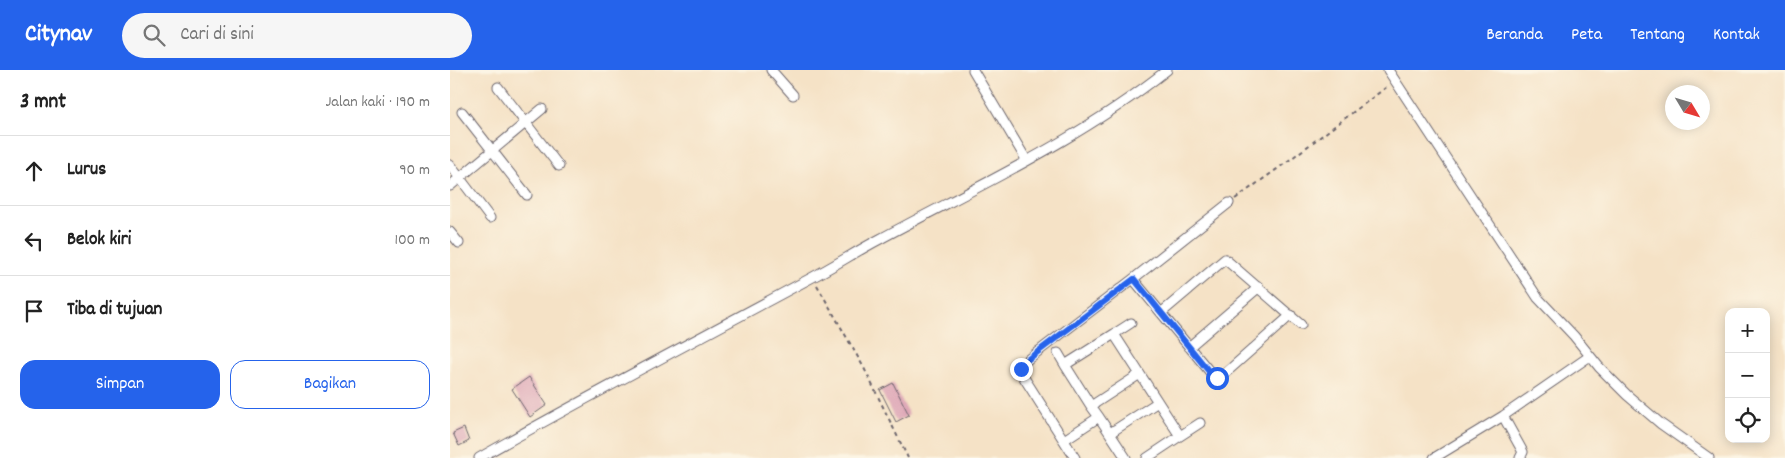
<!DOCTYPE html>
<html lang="id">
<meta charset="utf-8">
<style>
body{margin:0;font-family:Dekko,sans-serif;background:#f6f6f6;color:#222}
.controls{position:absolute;right:15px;bottom:15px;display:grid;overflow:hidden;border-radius:10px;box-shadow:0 2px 12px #0003}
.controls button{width:45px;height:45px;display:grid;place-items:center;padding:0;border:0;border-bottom:1px solid #e0e0e0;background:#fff;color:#222;font:25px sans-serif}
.compass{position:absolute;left:1215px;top:15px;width:45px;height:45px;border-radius:50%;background:#fff;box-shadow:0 2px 12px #0003;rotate:128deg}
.stop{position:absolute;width:15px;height:15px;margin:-11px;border:4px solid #2563eb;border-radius:50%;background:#fff}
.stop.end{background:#2563eb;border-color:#fff;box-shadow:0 1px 5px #0008}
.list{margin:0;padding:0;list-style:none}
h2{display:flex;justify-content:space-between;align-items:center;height:65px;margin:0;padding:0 20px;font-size:21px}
h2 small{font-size:16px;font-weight:400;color:#767676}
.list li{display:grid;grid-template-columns:32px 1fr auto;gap:15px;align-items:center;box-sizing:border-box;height:70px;padding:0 20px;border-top:1px solid #e0e0e0}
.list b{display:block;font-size:19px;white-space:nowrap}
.list em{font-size:16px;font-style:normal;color:#767676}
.actions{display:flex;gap:10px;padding:15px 20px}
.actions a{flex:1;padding:11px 0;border:1px solid #2563eb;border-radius:15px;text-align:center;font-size:18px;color:#2563eb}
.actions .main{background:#2563eb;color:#fff}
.icon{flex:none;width:28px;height:28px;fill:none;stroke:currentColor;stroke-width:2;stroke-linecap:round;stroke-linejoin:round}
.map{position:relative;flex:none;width:1335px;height:388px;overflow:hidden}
header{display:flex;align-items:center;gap:30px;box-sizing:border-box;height:70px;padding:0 25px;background:#2563eb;color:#fff}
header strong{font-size:24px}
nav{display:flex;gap:28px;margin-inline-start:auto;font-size:18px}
.search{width:350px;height:45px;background:#f6f6f6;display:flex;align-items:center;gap:12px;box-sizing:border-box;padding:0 18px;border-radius:28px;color:#767676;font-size:19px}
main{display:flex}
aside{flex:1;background:#fff}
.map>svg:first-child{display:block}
.building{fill:#dda4b5}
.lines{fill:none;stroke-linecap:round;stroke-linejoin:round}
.minor-casing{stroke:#6c656c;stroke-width:11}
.path{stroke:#6c656c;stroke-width:2;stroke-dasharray:4 4;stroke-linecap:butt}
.minor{stroke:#fff;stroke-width:9}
.route{stroke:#2563eb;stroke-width:6}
</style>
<header>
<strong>Citynav</strong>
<div class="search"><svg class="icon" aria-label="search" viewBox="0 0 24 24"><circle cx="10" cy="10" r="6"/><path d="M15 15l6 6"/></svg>Cari di sini</div>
<nav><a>Beranda</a><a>Peta</a><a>Tentang</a><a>Kontak</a></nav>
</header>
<main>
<aside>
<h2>3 mnt<small>Jalan kaki · 190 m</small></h2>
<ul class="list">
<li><svg class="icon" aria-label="ahead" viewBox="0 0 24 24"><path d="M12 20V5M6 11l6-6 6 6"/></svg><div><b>Lurus</b></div><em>90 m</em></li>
<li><svg class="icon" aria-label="left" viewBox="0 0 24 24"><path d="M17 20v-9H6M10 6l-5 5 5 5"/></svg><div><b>Belok kiri</b></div><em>100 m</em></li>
<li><svg class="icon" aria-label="arrive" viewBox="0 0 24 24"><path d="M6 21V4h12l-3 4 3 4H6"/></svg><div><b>Tiba di tujuan</b></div></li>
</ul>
<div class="actions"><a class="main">Simpan</a><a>Bagikan</a></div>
</aside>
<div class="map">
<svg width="1335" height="388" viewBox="0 0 1335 388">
<rect width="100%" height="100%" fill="#fcf5e5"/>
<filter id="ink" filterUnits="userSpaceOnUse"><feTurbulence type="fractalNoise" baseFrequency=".02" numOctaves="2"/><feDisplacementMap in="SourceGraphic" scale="10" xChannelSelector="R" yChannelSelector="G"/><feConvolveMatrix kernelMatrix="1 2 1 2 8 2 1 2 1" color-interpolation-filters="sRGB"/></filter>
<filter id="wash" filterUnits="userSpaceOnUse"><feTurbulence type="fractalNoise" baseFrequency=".0096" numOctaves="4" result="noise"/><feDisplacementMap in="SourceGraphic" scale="20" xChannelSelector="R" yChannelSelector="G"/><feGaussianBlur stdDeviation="1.12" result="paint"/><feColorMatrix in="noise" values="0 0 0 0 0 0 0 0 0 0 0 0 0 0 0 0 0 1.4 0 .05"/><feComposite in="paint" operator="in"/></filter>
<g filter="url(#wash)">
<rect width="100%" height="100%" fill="#f5e2c6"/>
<g id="blocks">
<path class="building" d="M79,307L97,335L80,347L62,319Z
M443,313L459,345L446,352L430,320Z
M14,358L19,371L9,376L3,363Z"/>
</g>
</g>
<g filter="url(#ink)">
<use href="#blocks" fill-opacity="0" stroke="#6c656c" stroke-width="1"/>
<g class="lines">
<g class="minor-casing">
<path id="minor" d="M321,0L343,25
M523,0L577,91
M938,0L1088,228L1124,266L1149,297L1177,325L1211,354L1259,388
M48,17L109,96
M12,42L77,125
M0,95L40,148
M0,116L92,39
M0,162L9,173
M683,209L765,308L771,307L841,245
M711,243L775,189L851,255
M664,264L681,253
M739,277L809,217
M608,283L615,295
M641,336L615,295L664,264L730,366L697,388
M1053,346L1073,382L1070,388
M649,347L641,336L690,304
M660,363L708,332
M730,366L750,353
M614,370L649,347L676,388
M29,388C138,326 250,268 361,208C384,196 407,181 430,169C528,116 629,70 717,0
M625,388L571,303L572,297L577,290L683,209L779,133
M984,388L1053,346L1140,286"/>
</g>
<path class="path" d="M785,129L830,97L938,16
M367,215L414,298L458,388"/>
<use href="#minor" class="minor"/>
</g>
</g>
<g class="lines" filter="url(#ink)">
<path class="route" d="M571,299L577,290L684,209L761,304L767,308"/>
</g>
</svg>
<div class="controls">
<button>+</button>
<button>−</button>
<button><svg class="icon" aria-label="locate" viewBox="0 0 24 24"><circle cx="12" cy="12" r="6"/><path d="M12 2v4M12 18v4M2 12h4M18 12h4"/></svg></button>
</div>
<svg class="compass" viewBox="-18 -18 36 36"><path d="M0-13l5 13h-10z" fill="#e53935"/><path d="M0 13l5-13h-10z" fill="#767676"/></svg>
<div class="stop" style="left:767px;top:308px"></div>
<div class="stop end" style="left:571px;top:299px"></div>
</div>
</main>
